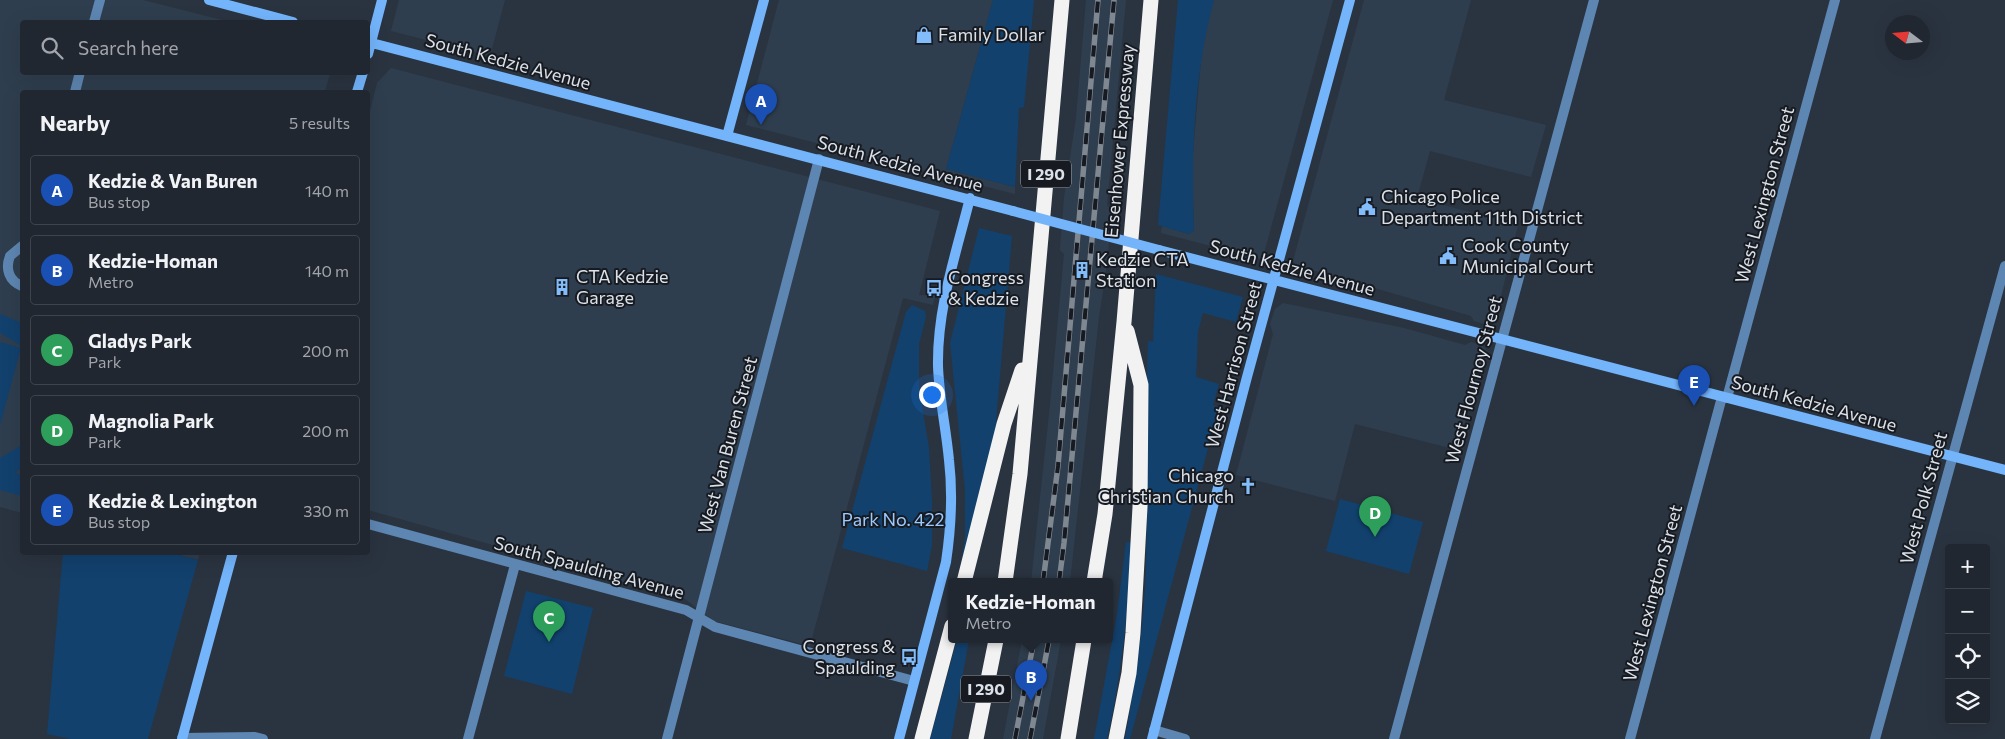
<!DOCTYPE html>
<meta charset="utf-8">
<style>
body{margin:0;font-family:Commissioner,sans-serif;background:#2d333c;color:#f1f3f6}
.controls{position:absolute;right:15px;bottom:15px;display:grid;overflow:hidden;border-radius:5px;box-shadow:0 5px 20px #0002}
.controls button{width:45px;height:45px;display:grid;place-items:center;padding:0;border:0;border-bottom:1px solid #3d444c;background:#202730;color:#f1f3f6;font:25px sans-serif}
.compass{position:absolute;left:1885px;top:15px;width:45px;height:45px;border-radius:50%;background:#202730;box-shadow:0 5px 20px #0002;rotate:286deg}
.you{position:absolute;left:931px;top:394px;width:18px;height:18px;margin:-12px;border:4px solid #fff;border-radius:50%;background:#1a73e8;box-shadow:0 0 0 8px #1a73e833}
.badge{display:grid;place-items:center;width:32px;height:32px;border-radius:50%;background:#83bcfb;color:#fff;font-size:16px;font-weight:700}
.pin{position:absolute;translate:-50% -41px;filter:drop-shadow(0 1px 2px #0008)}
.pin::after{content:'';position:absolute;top:26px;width:18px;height:15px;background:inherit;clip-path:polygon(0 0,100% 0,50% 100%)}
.popup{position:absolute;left:948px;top:578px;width:165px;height:65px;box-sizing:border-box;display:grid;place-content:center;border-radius:5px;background:#202730;filter:drop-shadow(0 1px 4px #0005);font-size:16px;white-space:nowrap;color:#a2a5ab}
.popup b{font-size:19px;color:#f1f3f6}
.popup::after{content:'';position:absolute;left:50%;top:100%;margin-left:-10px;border:10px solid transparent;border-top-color:#202730}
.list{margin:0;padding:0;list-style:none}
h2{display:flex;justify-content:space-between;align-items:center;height:65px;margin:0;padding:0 20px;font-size:21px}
h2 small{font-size:16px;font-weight:400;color:#a2a5ab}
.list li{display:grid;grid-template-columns:32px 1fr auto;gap:15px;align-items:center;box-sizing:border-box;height:70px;margin:0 10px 10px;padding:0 10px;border:1px solid #3d444c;border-radius:5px}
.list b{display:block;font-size:19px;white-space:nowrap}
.list p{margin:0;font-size:16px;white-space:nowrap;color:#a2a5ab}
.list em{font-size:16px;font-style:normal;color:#a2a5ab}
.icon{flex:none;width:28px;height:28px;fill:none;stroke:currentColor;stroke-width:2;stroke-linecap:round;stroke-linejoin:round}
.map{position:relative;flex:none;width:2005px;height:739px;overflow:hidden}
.search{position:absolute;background:#202730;box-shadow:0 5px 20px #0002;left:20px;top:20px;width:350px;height:55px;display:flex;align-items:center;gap:12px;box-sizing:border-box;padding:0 18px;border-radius:5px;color:#a2a5ab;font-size:19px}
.panel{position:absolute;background:#202730;box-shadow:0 5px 20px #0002;left:20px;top:90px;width:350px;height:465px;border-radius:5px}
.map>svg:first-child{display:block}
.built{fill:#2f3e4e}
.green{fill:#12416e}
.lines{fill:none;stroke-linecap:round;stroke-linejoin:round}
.street{stroke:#5e86b2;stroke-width:10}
.secondary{stroke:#73b4fb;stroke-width:10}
.highway{stroke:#f2f2f2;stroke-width:15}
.rail-casing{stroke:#7f8791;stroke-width:5.5}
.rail{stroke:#171b21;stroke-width:4;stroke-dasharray:11;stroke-linecap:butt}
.secondary-bridge{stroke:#73b4fb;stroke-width:10}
.labels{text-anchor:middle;stroke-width:4;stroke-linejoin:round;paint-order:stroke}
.shield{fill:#171b21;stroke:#a0a6ad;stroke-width:1}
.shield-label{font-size:16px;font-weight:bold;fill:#dbe1e9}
.poi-label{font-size:18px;fill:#dbe1e9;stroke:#171b21;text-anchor:start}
.street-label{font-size:18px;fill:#dbe1e9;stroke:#171b21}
.park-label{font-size:18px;fill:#9bcaff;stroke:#171b21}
</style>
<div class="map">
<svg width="2005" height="739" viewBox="0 0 2005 739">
<rect width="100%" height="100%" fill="#2a3440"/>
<path class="built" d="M0,0H143L230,22H22V72L330,73L325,92H22V513L0,507Z
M399,0H505L490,56L391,31Z
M779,0H993L946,169L1015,187V194L746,125Z
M1086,0H1126L1107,205L1112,211L1107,264L1099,317L1070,582H1031L1050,405L1064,254L1060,250L1064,198L1076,118Z
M1214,0H1333L1263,257L1261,259L1161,233L1162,226L1189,234L1194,230L1192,164L1203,38Z
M1364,0H1471L1444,100L1546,125L1531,177L1430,151L1417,198L1518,225L1495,321L1485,324L1474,321L1471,316L1295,265L1293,261Z
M391,68L940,211L919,295L935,296L933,305L903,298L810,646L714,621L685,599L368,510V119L377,83Z
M1283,303L1404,328L1465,345L1471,342L1484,346L1487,351V358L1477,374L1458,450L1355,424L1335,501L1236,475L1273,334L1270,324L1275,309Z
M170,553H200L198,560Z
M1022,640H1061L1043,739H1003Z"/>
<path class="green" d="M993,0H1034L1024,107L1019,108L1015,187L946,169Z
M1178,0H1214C1194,74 1191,153 1194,230L1189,234L1158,225Z
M979,228L1012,236L995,433L960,572L965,537V490L950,343Z
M1156,274L1243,297L1236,322L1203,313L1198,332L1196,377L1219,384L1213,405L1219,407L1130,739H1125C1135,683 1144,626 1146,569C1148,493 1145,417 1148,341L1153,342Z
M912,305L925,311L926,317L919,344V388L929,448L932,501V545L927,571L842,548L906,312Z
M0,314L22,323V346L0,333Z
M0,342L21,348L0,425Z
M22,445V468L15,473L22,475V496L0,490V458Z
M1340,499L1423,522L1409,574L1326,551Z
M1126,542L1132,543C1128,609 1122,674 1107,739H1094L1117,614Z
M63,553H170L198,560L148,739H71L47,734Z
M526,591L593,608L572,694L504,676Z
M957,640H969L951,739H930Z"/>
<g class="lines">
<path class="street" d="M94,22L100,0
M75,92L80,72
M22,246L10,256C5,269 9,281 22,286
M1727,398L1835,0
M368,524L686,610L715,627L914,681
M1154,730L1185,739
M182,738L255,737L263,739
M468,739L515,565
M667,739L819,159
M1394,739L1594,0
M1630,739L1722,397
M1875,739L2005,266"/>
<path class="secondary" d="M209,0L293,22
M368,42L1013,211
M368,54L382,0
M357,92L363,72
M727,136L764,0
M1159,250L2005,470
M182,739L233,552
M899,739L946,562C951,528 953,494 949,460C946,428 939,397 938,366C937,308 956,254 970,198
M1152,739L1247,377L1350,0"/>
<path class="highway" d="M964,582L1004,424L1022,370
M1005,582L1020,474L1062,0
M1094,582L1105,514L1124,322L1151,0
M922,739L952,626
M976,739L996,640
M1068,739L1084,640
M1116,739L1129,673L1133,633L1140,507L1141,385L1127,331"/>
<g class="rail-casing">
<path id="rail" d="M1043,582L1058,466L1098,0
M1059,582L1064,543L1114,0
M1015,739L1034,640
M1030,739L1049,640"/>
</g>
<use href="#rail" class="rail"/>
<path class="secondary-bridge" d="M1013,211L1159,250"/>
</g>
<defs>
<g id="shop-bare" transform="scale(1.35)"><path d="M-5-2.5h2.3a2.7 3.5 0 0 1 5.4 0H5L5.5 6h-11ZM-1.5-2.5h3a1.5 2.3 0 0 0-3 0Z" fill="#83bcfb" stroke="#171b21" stroke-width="2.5" paint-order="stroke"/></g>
<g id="civic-bare" transform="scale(1.35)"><path d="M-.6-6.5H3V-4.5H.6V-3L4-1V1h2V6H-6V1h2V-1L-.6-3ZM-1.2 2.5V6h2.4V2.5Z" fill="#83bcfb" stroke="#171b21" stroke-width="2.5" paint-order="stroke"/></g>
<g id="building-bare" transform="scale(1.35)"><path d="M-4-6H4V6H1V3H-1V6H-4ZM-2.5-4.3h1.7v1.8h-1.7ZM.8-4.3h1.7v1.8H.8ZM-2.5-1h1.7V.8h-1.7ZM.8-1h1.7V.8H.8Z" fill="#83bcfb" stroke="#171b21" stroke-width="2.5" paint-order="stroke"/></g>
<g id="bus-bare" transform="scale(1.35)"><path d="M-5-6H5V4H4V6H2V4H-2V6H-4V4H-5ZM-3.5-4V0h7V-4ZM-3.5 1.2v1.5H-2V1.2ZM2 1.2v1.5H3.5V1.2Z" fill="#83bcfb" stroke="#171b21" stroke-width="2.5" paint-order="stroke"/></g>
<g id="church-bare" transform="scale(1.35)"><path d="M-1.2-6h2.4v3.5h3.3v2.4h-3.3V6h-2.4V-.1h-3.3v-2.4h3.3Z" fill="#83bcfb" stroke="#171b21" stroke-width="2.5" paint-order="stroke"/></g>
</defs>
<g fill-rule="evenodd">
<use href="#shop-bare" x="924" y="35"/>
<use href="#civic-bare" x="1367" y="207"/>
<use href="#civic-bare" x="1448" y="256"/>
<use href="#building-bare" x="1082" y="270"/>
<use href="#building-bare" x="562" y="287"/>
<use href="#bus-bare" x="934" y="288"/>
<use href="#church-bare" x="1248" y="486"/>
<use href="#bus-bare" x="909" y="657"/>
</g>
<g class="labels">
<g class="shield">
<rect x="1021" y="160.5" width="50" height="27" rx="4"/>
<rect x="961" y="675.5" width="50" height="27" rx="4"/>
</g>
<g class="shield-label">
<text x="1046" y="180">I 290</text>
<text x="986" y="695">I 290</text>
</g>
<g class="poi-label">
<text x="938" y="41">Family Dollar</text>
<text x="1381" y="203">Chicago Police<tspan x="1381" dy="21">Department 11th District</tspan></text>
<text x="1462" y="252">Cook County<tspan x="1462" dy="21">Municipal Court</tspan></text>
<text x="1096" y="266">Kedzie CTA<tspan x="1096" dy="21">Station</tspan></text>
<text x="576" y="283">CTA Kedzie<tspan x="576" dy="21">Garage</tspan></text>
<text x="948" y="284">Congress<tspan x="948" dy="21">&amp; Kedzie</tspan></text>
<text x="1234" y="482" text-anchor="end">Chicago<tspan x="1234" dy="21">Christian Church</tspan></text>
<text x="895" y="653" text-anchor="end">Congress &amp;<tspan x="895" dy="21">Spaulding</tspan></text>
</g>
<g class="street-label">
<text transform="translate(508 62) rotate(15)" y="6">South Kedzie Avenue</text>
<text transform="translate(1120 141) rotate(-85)" y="6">Eisenhower Expressway</text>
<text transform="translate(900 164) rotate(15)" y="6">South Kedzie Avenue</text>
<text transform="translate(1765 195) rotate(-75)" y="6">West Lexington Street</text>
<text transform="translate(1292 268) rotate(15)" y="6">South Kedzie Avenue</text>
<text transform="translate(1234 365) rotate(-75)" y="6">West Harrison Street</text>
<text transform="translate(1474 380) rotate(-75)" y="6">West Flournoy Street</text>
<text transform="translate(1814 404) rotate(15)" y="6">South Kedzie Avenue</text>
<text transform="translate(728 445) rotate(-75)" y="6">West Van Buren Street</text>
<text transform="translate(1924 498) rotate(-75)" y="6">West Polk Street</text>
<text transform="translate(589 568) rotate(15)" y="6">South Spaulding Avenue</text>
<text transform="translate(1653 593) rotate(-75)" y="6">West Lexington Street</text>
</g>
<g class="park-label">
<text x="893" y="526">Park No. 422</text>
</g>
</g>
</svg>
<div class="controls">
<button>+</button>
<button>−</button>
<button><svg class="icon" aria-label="locate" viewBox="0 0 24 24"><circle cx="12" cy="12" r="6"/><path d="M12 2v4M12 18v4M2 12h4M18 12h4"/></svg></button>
<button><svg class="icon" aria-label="layers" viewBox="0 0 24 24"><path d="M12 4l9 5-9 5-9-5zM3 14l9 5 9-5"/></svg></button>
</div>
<svg class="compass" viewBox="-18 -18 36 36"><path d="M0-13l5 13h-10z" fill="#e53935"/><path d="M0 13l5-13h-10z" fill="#a2a5ab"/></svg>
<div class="you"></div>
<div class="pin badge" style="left:761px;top:125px;background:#1a4fb4">A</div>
<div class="pin badge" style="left:1031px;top:701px;background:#1a4fb4">B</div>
<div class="popup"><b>Kedzie-Homan</b>Metro</div>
<div class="pin badge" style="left:549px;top:642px;background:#2e9e5b">C</div>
<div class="pin badge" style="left:1375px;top:537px;background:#2e9e5b">D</div>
<div class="pin badge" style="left:1694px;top:406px;background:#1a4fb4">E</div>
<div class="search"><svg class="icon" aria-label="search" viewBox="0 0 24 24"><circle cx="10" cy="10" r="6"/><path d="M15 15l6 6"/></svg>Search here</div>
<section class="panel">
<h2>Nearby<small>5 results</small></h2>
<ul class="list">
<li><span class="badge" style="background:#1a4fb4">A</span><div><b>Kedzie &amp; Van Buren</b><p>Bus stop</p></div><em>140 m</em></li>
<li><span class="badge" style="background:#1a4fb4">B</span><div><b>Kedzie-Homan</b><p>Metro</p></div><em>140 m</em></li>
<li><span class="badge" style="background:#2e9e5b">C</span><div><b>Gladys Park</b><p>Park</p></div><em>200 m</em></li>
<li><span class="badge" style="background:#2e9e5b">D</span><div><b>Magnolia Park</b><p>Park</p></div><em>200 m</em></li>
<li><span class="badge" style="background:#1a4fb4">E</span><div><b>Kedzie &amp; Lexington</b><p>Bus stop</p></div><em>330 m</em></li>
</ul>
</section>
</div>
